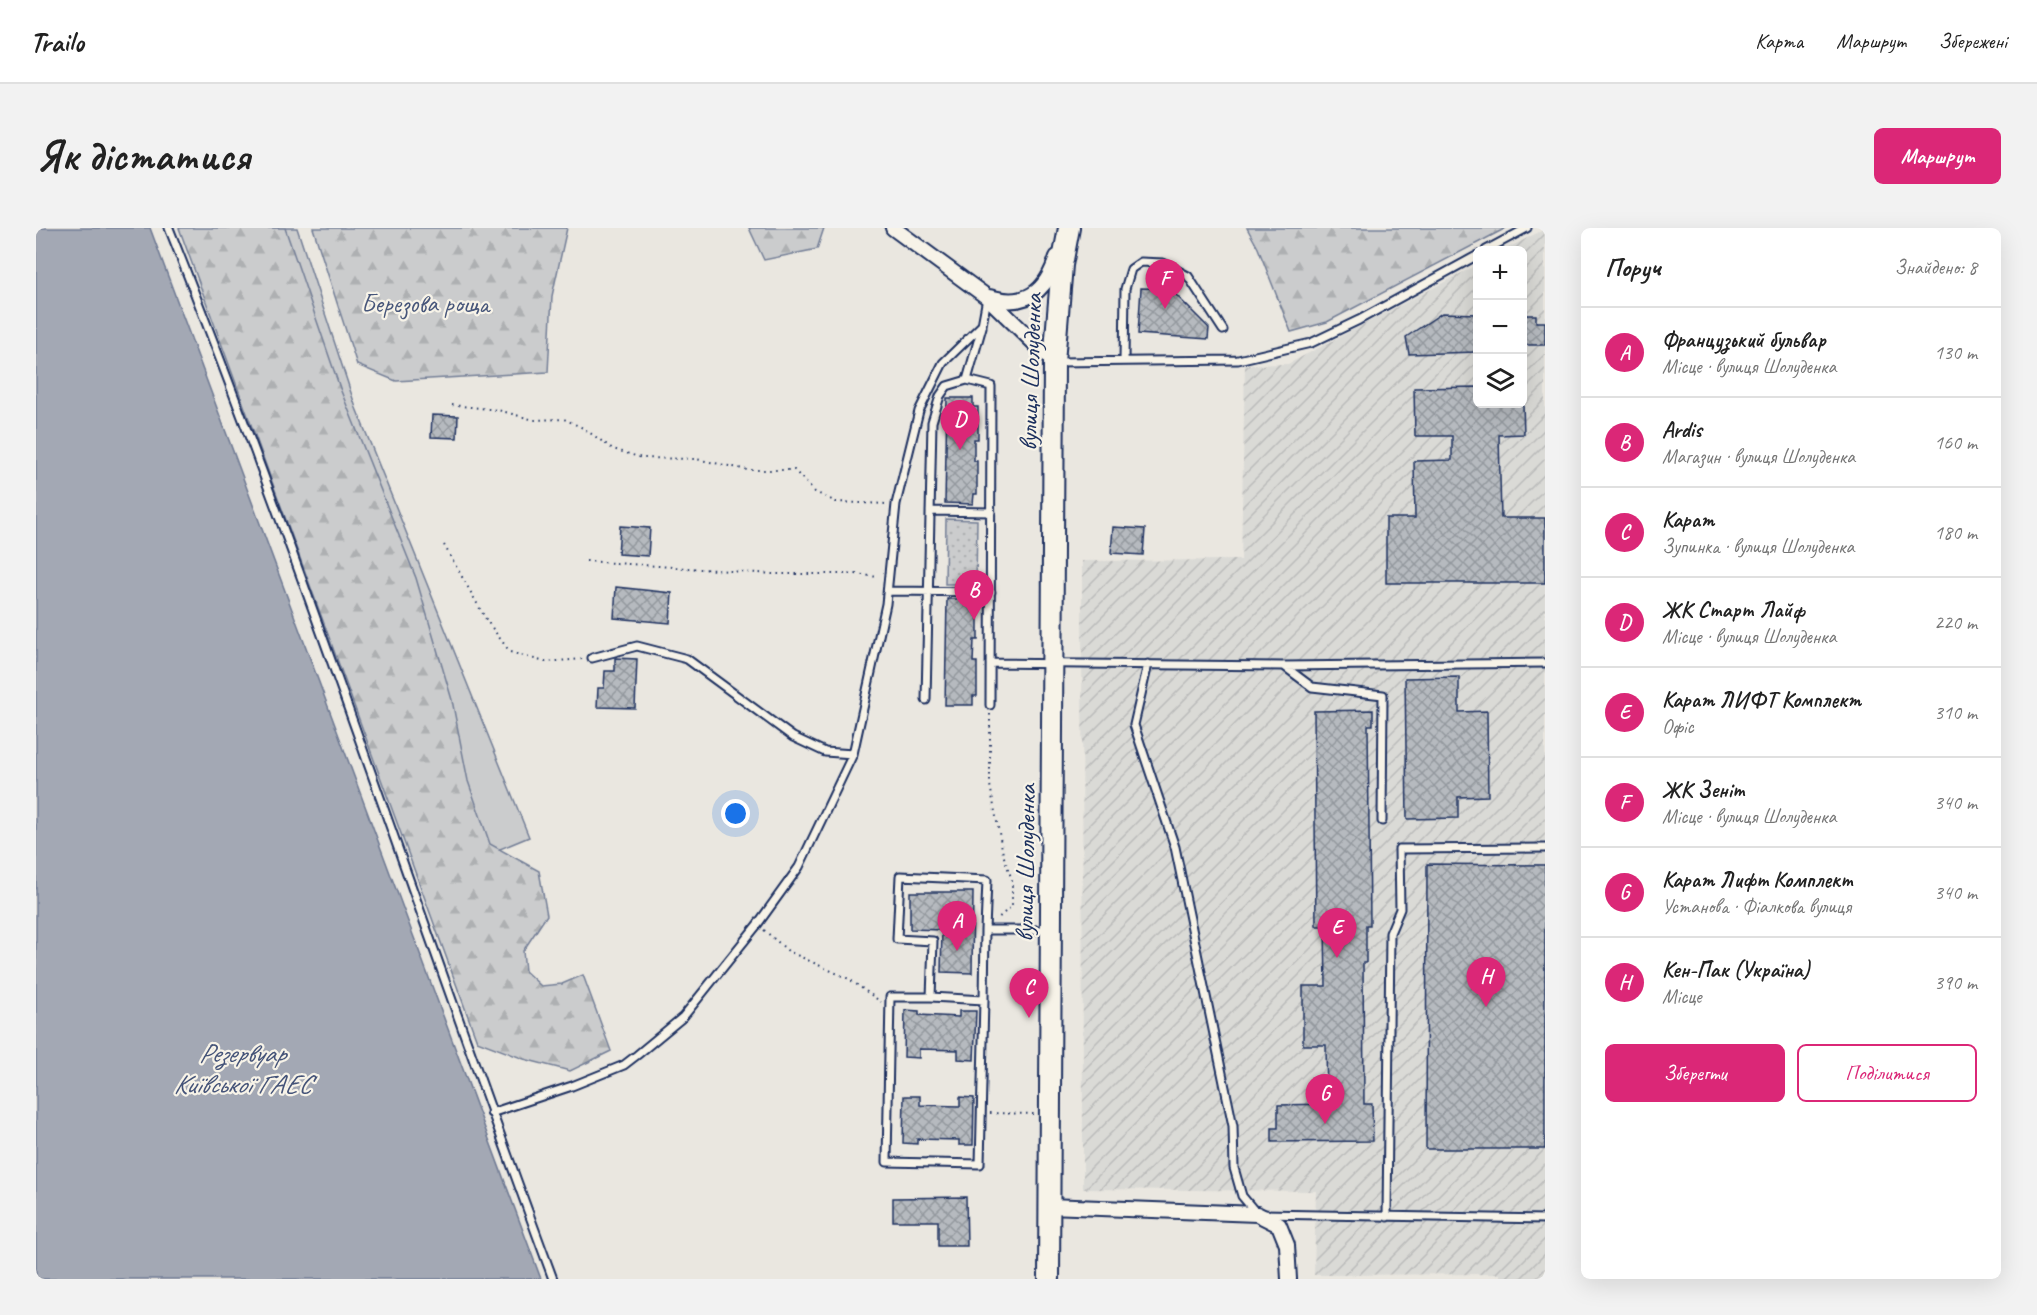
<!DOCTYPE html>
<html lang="uk">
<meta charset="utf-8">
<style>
body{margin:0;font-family:Caveat,sans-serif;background:#f2f2f2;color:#222}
.controls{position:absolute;right:18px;top:18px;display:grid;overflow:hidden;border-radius:9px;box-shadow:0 6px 24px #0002}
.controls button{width:54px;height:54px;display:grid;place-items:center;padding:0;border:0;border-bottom:2px solid #e0e0e0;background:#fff;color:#222;font:30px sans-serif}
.you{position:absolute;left:700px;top:586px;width:21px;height:21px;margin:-15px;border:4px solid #fff;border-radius:50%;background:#1a73e8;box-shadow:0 0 0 9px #1a73e833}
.badge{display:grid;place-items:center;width:39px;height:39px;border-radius:50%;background:#db2777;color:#fff;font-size:20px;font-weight:700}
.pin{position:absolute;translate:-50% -50px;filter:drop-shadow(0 2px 3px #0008)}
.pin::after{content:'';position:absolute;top:32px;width:21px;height:18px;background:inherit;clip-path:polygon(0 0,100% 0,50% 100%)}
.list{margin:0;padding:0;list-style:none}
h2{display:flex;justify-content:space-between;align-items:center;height:78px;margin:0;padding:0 24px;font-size:26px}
h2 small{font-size:20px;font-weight:400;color:#767676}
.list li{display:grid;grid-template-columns:39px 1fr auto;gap:18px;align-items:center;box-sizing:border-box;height:90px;padding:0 24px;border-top:2px solid #e0e0e0}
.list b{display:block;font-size:22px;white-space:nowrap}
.list p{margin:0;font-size:20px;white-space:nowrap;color:#767676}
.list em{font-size:20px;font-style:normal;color:#767676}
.actions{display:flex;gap:12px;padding:18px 24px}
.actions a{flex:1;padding:14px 0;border:2px solid #db2777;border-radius:9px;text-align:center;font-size:21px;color:#db2777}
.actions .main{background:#db2777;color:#fff}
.icon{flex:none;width:33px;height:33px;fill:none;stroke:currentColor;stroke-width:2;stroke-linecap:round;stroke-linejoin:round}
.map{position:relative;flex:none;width:1509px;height:1051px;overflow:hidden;border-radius:9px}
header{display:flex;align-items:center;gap:36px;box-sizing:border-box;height:84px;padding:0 30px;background:#fff;border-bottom:2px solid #e0e0e0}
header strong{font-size:28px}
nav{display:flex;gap:33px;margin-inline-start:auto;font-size:21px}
.intro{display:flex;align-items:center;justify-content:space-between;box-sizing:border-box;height:144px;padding:0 36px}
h1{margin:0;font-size:42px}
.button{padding:15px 27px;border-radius:9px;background:#db2777;color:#fff;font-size:21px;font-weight:700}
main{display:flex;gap:36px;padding:0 36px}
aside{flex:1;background:#fff;border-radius:9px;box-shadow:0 6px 24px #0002}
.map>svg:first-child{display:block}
.industrial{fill:url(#industrial-furrows)}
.green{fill:#cbcccd;stroke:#737e96;stroke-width:1.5}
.forest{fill:url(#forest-firs);stroke:#737e96;stroke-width:1.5}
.park{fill:url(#park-dots);stroke:#737e96;stroke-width:1.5}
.water{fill:#a3a8b4;stroke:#6d7892;stroke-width:1.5}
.building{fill:url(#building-cross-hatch);stroke:#1b2f5e;stroke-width:1.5}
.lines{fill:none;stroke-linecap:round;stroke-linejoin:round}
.lane-casing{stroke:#1b2f5e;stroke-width:11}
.street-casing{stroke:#1b2f5e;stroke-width:18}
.secondary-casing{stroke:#1b2f5e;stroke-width:24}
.path{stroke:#1b2f5e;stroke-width:2;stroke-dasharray:1.5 4.5;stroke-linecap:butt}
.lane{stroke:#f7f3e8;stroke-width:7}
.street{stroke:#f7f3e8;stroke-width:14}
.secondary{stroke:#f7f3e8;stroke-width:20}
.labels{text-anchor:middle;stroke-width:4.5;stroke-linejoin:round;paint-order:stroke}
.park-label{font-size:26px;fill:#47567a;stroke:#f7f3e8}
.street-label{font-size:26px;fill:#1b2f5e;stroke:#f7f3e8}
.water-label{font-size:27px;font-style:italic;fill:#445378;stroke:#f7f3e8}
</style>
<header>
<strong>Trailo</strong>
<nav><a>Карта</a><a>Маршрут</a><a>Збережені</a></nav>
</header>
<div class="intro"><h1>Як дістатися</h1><a class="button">Маршрут</a></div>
<main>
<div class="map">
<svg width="1509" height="1051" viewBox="0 0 1509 1051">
<defs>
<pattern id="industrial-furrows" width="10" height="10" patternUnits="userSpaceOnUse" patternTransform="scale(1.5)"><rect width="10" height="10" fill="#dadad6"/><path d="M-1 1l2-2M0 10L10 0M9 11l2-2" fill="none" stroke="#babbba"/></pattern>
<pattern id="forest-firs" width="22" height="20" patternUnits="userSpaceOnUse" patternTransform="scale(1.5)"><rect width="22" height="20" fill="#cbcccd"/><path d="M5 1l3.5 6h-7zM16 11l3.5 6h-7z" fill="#aeb0b2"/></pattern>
<pattern id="park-dots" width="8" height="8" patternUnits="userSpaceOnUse" patternTransform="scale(1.5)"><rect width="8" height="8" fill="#cbcccd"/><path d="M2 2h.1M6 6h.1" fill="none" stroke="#aeb0b2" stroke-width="1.8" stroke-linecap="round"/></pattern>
<pattern id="building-cross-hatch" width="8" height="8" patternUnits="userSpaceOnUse" patternTransform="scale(1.5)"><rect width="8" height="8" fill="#b6babf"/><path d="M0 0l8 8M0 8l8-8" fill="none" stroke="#93989e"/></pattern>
</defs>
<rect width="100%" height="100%" fill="#eae7e0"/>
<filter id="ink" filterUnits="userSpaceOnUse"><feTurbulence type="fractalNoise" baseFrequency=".0167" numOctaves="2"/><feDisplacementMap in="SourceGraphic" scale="12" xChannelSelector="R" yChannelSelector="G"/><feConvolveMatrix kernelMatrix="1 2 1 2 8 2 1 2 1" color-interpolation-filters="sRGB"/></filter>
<g filter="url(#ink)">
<path class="industrial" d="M1509,1V1051H1464V1046L1278,1047L1280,963L1047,961L1046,333L1205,332L1209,137L1252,136L1441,37L1442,176H1486V22H1468Z"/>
<path class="green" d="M215,0H261L320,180L493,609L447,628Z"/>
<path class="forest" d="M143,0H249L305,163L380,350L416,472L432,553L454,616L503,643L511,687L487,723L489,743L505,758L526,756L547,747L575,823L534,843L488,831L441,813Z
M277,0H531L516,68L512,144L360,153L321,137Z
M713,0H788L781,21L728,32Z
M1211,0H1470L1291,94L1255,104L1222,20Z"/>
<path class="park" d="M910,291L941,292L940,356H909Z"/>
<path class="water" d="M0,0H114L505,1051H0Z"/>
<path class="building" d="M1105,60L1134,61L1173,100L1172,111L1102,106Z
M1406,85L1442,86V124L1373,126L1370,109Z
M1487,87H1500V94H1509V117H1486Z
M1442,159V176H1487L1488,206L1463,207L1465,290H1509V355H1350V290H1379L1378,233L1416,232V208H1379L1378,160Z
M911,170H937V179H942V211H938V233H941V266H938L937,276L909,275Z
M396,187L422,188L421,210L395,209Z
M584,298L614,300L612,328L582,326Z
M1077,299L1109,301L1107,327L1075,325Z
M580,359L636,365L634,395L578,390Z
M911,371H937V380H942V412H938L937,434H941V468H937V477H909Z
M579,430L601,431L599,480L561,479L562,460H568L569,443H579Z
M1423,449V484L1451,483L1452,568L1422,569V590L1371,591L1369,450Z
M1337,482V497H1332L1334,697H1330V735H1327L1328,876H1336L1337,913L1236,914V900H1242V877L1291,876L1290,817H1267V758H1290L1289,698H1280L1278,483Z
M1391,636L1509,637V921H1390Z
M874,664H937L936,745L905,744L906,702L874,701Z
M869,782L883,783V787L923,789V783H940L938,832L922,831V822L883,821V830L868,829Z
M868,868H884V877L924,878V869L938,870L937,917H923V912L881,911V916L867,915Z
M930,969L931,1018H902V993H857V970Z"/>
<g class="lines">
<g class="lane-casing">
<path id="lane" d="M133,0C271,347 387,701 517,1051
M1450,22L1491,0
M1088,133L1089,61L1095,41L1105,34L1127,35L1152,48L1187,102
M1021,134L1202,132L1275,115L1323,92L1442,27
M931,152L955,158L954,477
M894,283L955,284
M852,363L955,364
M556,430L601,418L651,431L757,509L789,524L817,526
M954,435L1248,438L1509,435
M1112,436L1098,497L1139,619L1197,898L1198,940L1206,968L1221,986L1509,991
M1248,438L1276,459L1347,467L1346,593
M890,472L896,194L904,168L911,158L931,152L946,99
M949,702L948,772L895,769L897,713L861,711L864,648L951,652L949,702H1012
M895,769H854L851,934L944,936L948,772
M455,885L536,858L588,837L601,827L647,789L721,697L763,639L817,526L850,376L860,276L883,183L907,135L946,97L951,70
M1351,989L1354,705L1364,681L1363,621L1509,620"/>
</g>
<g class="street-casing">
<path id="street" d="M857,0L951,69L1018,134
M953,69C990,80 1010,64 1021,29
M1013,978L1221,986L1243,997L1251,1017L1253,1051"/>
</g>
<g class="secondary-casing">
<path id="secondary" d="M1013,1051L1018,134L1026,37L1033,0"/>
</g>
<path class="path" d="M416,177L462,182L498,192L528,191L547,200L577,221L606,230L660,231L712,242H758L779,264L800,274L852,276
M408,317L451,393L474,424L509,434L547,431
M550,333L737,346H819L842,349
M954,486V557L967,626L976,652V678L960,692
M728,702L752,723L813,751L845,774
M954,885L999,886"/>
<use href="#lane" class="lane"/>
<use href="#street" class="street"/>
<use href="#secondary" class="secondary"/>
</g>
</g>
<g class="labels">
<g class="park-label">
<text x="389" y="84">Березова роща</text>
</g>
<g class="street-label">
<text transform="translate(994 144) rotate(-88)" y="9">вулиця Шолуденка</text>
<text transform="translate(989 635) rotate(-89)" y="9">вулиця Шолуденка</text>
</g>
<g class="water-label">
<text x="206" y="834">Резервуар<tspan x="206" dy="31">Київської ГАЕС</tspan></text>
</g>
</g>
</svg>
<div class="controls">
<button>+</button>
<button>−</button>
<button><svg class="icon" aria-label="layers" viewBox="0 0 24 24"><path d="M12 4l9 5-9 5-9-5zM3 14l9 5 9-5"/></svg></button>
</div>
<div class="you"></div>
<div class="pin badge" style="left:921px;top:723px">A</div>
<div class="pin badge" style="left:938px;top:392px">B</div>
<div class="pin badge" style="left:993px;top:790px">C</div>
<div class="pin badge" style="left:924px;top:222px">D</div>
<div class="pin badge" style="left:1301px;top:730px">E</div>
<div class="pin badge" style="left:1129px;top:81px">F</div>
<div class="pin badge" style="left:1289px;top:896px">G</div>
<div class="pin badge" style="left:1450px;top:779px">H</div>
</div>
<aside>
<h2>Поруч<small>Знайдено: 8</small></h2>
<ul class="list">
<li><span class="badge">A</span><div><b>Французький бульвар</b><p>Місце · вулиця Шолуденка</p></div><em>130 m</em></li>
<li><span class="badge">B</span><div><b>Ardis</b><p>Магазин · вулиця Шолуденка</p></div><em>160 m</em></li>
<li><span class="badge">C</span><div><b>Карат</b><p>Зупинка · вулиця Шолуденка</p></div><em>180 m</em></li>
<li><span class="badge">D</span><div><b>ЖК Старт Лайф</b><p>Місце · вулиця Шолуденка</p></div><em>220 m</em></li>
<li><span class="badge">E</span><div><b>Карат ЛИФТ Комплект</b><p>Офіс</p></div><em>310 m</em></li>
<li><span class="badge">F</span><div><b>ЖК Зеніт</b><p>Місце · вулиця Шолуденка</p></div><em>340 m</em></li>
<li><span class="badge">G</span><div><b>Карат Лифт Комплект</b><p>Установа · Фіалкова вулиця</p></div><em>340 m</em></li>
<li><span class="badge">H</span><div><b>Кен-Пак (Україна)</b><p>Місце</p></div><em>390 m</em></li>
</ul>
<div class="actions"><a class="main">Зберегти</a><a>Поділитися</a></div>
</aside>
</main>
